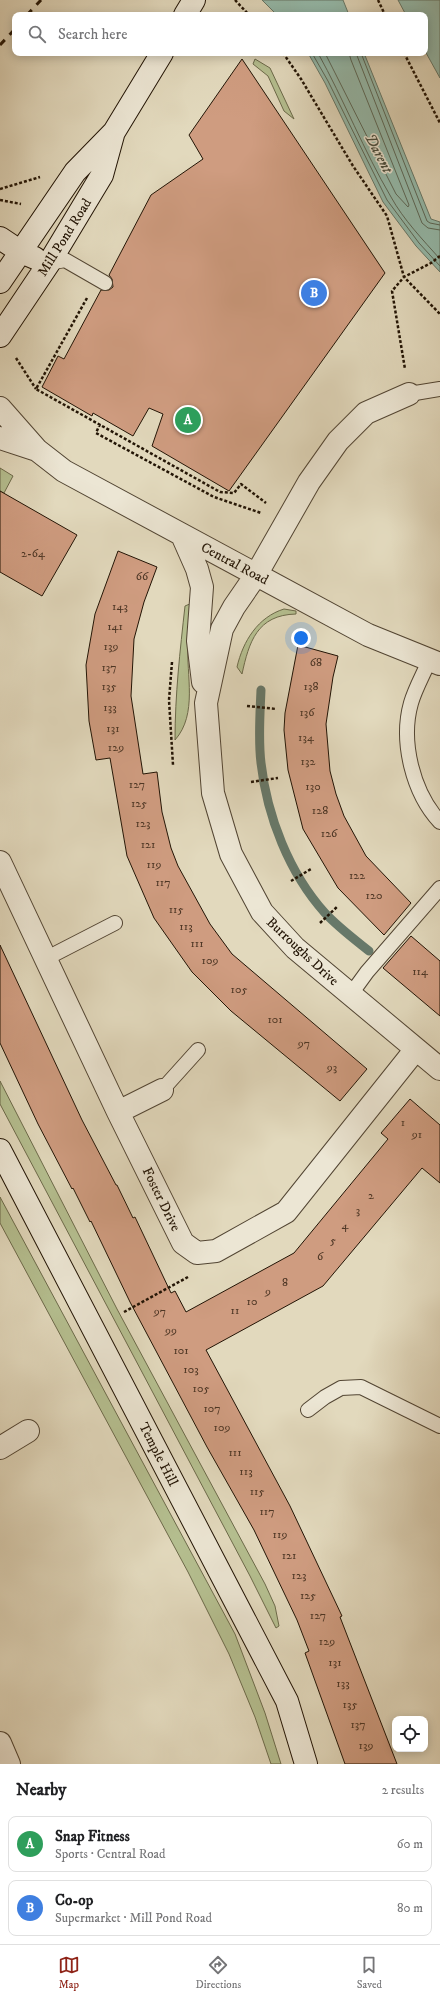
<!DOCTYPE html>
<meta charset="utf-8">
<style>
body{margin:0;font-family:"IM FELL DW Pica",serif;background:#f2f2f2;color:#202124}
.controls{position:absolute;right:12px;bottom:12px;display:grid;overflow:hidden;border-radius:8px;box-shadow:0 2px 10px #0003}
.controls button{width:36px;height:36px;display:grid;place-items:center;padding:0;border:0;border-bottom:1px solid #e0e0e0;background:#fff;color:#202124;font:20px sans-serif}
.you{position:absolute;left:301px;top:638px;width:14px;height:14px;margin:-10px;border:3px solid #fff;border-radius:50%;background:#1a73e8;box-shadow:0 0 0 6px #1a73e833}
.badge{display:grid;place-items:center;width:26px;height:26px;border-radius:50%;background:#8f2418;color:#fff;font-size:13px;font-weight:700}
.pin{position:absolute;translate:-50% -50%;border:2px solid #fff;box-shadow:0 1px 4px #0006}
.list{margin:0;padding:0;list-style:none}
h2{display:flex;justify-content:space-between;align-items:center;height:52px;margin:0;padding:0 16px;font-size:17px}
h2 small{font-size:13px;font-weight:400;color:#757577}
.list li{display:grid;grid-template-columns:26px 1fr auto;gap:12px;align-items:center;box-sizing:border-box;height:56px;margin:0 8px 8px;padding:0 8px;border:1px solid #e0e0e0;border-radius:8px}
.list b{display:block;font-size:15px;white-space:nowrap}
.list p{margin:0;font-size:13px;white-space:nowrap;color:#757577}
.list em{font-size:13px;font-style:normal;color:#757577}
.icon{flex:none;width:22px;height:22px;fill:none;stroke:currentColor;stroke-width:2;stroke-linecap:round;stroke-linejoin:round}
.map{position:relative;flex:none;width:440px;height:1764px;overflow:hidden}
.search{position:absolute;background:#fff;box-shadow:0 2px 10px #0003;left:12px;right:12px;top:12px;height:44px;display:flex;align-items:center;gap:10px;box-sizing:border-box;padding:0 14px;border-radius:8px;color:#757577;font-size:15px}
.sheet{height:180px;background:#fff}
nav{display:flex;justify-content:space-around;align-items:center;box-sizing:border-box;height:56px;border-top:1px solid #e0e0e0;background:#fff;font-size:11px;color:#757577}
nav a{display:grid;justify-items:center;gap:2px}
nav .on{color:#8f2418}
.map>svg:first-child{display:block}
.green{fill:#b5bf90;stroke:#6c6a4a}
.water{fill:#95bbac;stroke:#677869}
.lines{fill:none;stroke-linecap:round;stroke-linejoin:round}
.shore{stroke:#5c6858;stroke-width:1}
.stream{stroke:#677869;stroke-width:9}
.building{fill:#cf9c80;stroke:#221405}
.lane-casing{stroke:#524533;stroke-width:16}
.street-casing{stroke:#524533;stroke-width:24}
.secondary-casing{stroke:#221405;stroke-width:24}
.path{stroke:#221405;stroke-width:2.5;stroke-dasharray:3 2;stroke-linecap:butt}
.lane{stroke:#ece6d4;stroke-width:14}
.street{stroke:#ece6d4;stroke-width:22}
.secondary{stroke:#ece6d4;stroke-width:22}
.rail{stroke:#221405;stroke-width:3;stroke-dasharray:7 7;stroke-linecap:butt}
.labels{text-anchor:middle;stroke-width:3;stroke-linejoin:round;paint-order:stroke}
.number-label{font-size:12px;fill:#4d3624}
.street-label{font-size:14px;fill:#221405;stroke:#ece6d4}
.water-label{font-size:15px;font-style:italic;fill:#4a4e3f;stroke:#ece6d4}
</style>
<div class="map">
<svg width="440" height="1764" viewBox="0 0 440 1764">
<rect width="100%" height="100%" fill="#e2d9bd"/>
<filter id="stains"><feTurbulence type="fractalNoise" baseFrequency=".005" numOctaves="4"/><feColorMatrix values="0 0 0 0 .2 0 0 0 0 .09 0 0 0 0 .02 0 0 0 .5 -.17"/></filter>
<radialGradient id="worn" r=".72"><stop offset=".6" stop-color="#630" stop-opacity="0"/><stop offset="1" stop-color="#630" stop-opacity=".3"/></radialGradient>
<path class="green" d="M255,59L270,68L294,119L284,111L268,76L253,64Z
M0,468L13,476L4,493L0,491Z
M192,603C191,617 188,630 188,644C186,675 198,714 175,740C175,695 180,651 185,606Z
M284,609L296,611V614C257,615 249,642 242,674L237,667C243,641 258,617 284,609Z
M0,1081L117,1309L265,1584L275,1606L279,1626L276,1628L250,1576L0,1104Z
M0,1197L235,1634L265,1713L281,1764H271L255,1717L229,1654L188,1572L0,1223Z"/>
<path class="water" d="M262,0H343L349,15H277Z
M398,0H440V78L425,51V15H406Z
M308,53H364L431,219L440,222V272L416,246L383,202L325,83Z"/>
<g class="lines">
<path class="shore" d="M312,53L328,81L387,200L419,243L440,266
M318,53C344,100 364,151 391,197C403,219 423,240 440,259
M325,53L396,194L408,207L409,205L351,60L349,53
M356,53L422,223L428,228L440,230
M361,53L427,221L430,223L440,225"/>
<path class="stream" d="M261,690C260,715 258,739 261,763C267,816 289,873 325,913C338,927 354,939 369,951"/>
</g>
<path class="building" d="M242,59L385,273L229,491L152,446L163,414L149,408L133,436L93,413L92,416L42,387L58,356L64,359L101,290H109L113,287L112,279L109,275L151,195L203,159L189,135Z
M0,491L77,535L42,596L0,572Z
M118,551L157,567L144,602L134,639L131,696L143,774L157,772L162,812L171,848L178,866L210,924L232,954L367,1069L340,1101L231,1011L192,972L154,918L127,856L110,758L96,760L89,721L86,665L95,614Z
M298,645L338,656L333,677L326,724L330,771L336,794L344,816L366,856L411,903L384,935L338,888L303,829L288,770L284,730L285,713Z
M411,936L440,961V1016L383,968Z
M0,945L82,1120L116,1185H117L133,1218L135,1217L171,1293L175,1291L186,1312L294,1253L388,1139L381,1133L410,1099L440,1125V1183L422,1168L323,1286L206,1350L290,1506L342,1616L340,1617L397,1764H345L305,1653L309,1651L297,1620L254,1530L207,1447L130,1302L91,1221L90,1222L73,1188L72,1189L38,1124L0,1043Z"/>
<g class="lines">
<g class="lane-casing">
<path id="lane" d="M49,263L65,260L105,283
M409,394L440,389
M429,661C423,675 415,689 411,703C400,742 413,793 440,822
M45,959L115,923
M351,994L367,972L440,888
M162,1090L198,1050
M308,1410L325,1397L341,1388L361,1387L440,1426"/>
</g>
<g class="street-casing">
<path id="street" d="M409,394L366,413L338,441L309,482L256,575L234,607L222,629L206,703L213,793L231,854L262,912L295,948L440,1069
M0,408L37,450L64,471L368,635L440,664
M0,438L37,450
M182,535L197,569L202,587L198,641L203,682
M0,862L118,1112L183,1243L197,1253L216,1251L286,1212L416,1049
M118,1112L162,1090
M0,1448L28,1431
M0,1743L9,1764"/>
</g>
<g class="secondary-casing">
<path id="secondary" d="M185,15L194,0
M0,238L21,252L35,258
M0,282L75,172L114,132L162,53
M0,336L49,263L102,175L113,135
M0,1150L287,1701L306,1764"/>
</g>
<path class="path" d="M235,0L249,15
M378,0L385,15
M283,53L301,79L353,166L387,216L404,277L392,291L405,369
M404,53L440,123
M0,189L40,177
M0,200L21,204
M440,256L431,263L404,277L440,314
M87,298L36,389L220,492L234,493L241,484L266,503
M16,358L36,389
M100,424L96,433L214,497L261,513
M172,662L169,700L173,765
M247,706L276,709
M251,782L278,778
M291,881L311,869
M320,923L338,906
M124,1312L188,1277"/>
<use href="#lane" class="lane"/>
<use href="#street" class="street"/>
<use href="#secondary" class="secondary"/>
<path class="rail" d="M27,15L41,0
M0,45L15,29"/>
</g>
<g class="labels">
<g class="number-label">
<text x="33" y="557">2-64</text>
<text x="142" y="580">66</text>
<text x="120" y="610">143</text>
<text x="115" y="630">141</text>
<text x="111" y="650">139</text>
<text x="316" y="666">68</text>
<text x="109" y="671">137</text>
<text x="109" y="690">135</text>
<text x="311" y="690">138</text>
<text x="110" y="711">133</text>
<text x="307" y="716">136</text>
<text x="113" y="732">131</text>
<text x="306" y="741">134</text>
<text x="116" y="751">129</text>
<text x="308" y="765">132</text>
<text x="137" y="788">127</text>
<text x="313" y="790">130</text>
<text x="139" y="807">125</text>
<text x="320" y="814">128</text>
<text x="143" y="827">123</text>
<text x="329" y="837">126</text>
<text x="148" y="848">121</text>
<text x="154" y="868">119</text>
<text x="357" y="879">122</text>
<text x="163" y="886">117</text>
<text x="374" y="899">120</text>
<text x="176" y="913">115</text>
<text x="186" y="930">113</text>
<text x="197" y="947">111</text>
<text x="210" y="964">109</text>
<text x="420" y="975">114</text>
<text x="239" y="993">105</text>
<text x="275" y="1023">101</text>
<text x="304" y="1047">97</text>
<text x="332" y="1071">93</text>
<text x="403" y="1126">1</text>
<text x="417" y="1138">91</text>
<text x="371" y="1199">2</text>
<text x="358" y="1214">3</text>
<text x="345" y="1229">4</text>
<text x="333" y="1244">5</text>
<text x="320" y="1260">6</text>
<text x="285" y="1286">8</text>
<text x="268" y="1295">9</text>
<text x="252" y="1305">10</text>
<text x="235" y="1314">11</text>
<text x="160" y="1315">97</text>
<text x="171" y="1334">99</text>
<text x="181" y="1354">101</text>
<text x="191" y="1373">103</text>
<text x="201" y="1392">105</text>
<text x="212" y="1412">107</text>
<text x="222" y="1431">109</text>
<text x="235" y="1456">111</text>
<text x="246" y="1475">113</text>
<text x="257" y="1495">115</text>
<text x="267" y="1515">117</text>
<text x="280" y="1538">119</text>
<text x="289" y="1559">121</text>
<text x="299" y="1579">123</text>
<text x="308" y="1599">125</text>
<text x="318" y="1619">127</text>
<text x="327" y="1645">129</text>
<text x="335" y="1666">131</text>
<text x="343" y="1687">133</text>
<text x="350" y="1708">135</text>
<text x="358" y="1728">137</text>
<text x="366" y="1749">139</text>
</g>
<g class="street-label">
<text transform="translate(64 237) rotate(-58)" y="5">Mill Pond Road</text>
<text transform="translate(235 563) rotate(28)" y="5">Central Road</text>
<text transform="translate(303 951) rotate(43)" y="5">Burroughs Drive</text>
<text transform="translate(162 1199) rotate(64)" y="5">Foster Drive</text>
<text transform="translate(159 1454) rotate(63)" y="5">Temple Hill</text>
</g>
<g class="water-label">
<text transform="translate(379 153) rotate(62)" y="5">Darent</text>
</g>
</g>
<rect width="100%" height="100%" filter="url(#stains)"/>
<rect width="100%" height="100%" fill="url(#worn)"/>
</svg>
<div class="controls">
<button><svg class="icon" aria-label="locate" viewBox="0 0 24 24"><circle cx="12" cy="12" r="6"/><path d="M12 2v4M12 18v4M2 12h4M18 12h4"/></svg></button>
</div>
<div class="you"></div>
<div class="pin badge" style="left:188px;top:420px;background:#2e9e5b">A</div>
<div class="pin badge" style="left:314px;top:293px;background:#3f7fe0">B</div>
<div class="search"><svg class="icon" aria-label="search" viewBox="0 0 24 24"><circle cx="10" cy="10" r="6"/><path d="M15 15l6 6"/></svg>Search here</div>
</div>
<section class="sheet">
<h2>Nearby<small>2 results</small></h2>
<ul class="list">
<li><span class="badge" style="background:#2e9e5b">A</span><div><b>Snap Fitness</b><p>Sports · Central Road</p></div><em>60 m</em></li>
<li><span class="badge" style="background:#3f7fe0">B</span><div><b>Co-op</b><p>Supermarket · Mill Pond Road</p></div><em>80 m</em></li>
</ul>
</section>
<nav>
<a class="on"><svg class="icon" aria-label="map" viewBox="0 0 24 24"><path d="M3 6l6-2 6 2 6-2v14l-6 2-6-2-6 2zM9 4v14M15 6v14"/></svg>Map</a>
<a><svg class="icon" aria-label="directions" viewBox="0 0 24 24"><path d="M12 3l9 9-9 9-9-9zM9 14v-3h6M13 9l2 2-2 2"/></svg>Directions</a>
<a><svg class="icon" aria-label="saved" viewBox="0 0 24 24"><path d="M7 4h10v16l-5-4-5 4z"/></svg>Saved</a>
</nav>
